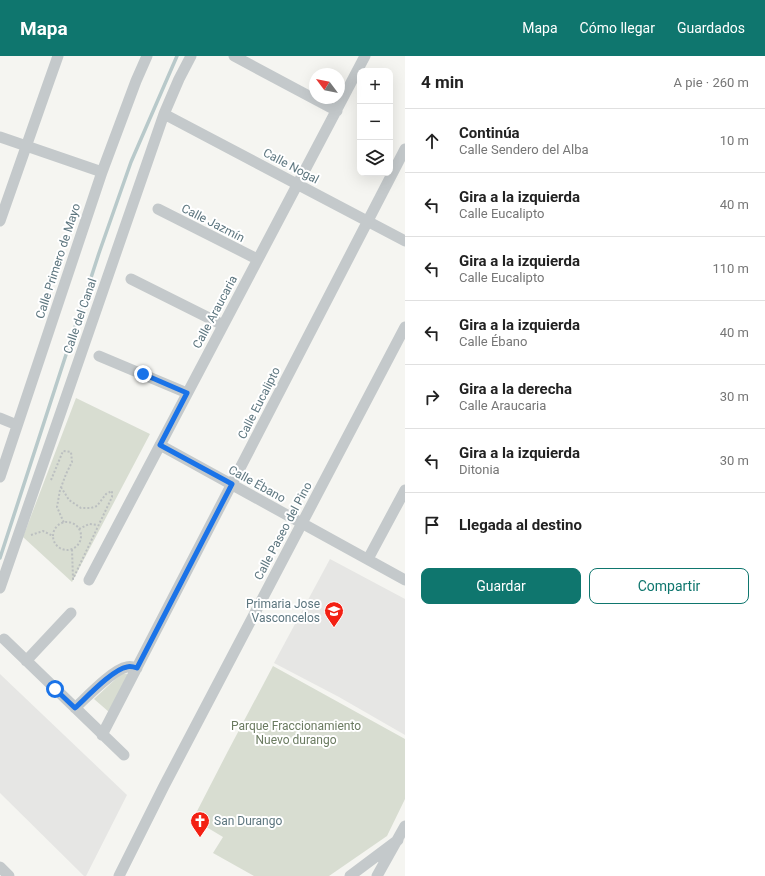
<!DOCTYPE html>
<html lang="es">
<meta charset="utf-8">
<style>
body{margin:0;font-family:Roboto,sans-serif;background:#f6f6f6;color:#222}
.controls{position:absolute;right:12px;top:12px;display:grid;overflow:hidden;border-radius:8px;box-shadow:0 4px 16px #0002}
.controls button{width:36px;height:36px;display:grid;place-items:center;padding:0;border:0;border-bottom:1px solid #e0e0e0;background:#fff;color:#222;font:20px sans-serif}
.compass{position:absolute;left:309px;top:12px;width:36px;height:36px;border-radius:50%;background:#fff;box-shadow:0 4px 16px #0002;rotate:302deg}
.stop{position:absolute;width:12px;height:12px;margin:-9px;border:3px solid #1a73e8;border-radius:50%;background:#fff}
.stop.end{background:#1a73e8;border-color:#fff;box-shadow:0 1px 4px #0008}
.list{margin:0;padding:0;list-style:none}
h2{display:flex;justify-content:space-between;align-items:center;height:52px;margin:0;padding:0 16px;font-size:17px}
h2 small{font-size:13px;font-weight:400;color:#767676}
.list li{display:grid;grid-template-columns:26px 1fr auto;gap:12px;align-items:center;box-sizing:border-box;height:64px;padding:0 16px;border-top:1px solid #e0e0e0}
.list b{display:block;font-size:15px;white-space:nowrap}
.list p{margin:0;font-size:13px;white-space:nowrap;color:#767676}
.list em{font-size:13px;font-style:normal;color:#767676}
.actions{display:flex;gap:8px;padding:12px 16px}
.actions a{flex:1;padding:9px 0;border:1px solid #0f766e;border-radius:8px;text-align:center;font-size:14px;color:#0f766e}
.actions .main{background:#0f766e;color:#fff}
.icon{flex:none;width:22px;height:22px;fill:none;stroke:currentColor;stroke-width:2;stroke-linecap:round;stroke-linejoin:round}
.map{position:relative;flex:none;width:405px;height:820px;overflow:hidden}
header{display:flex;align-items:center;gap:24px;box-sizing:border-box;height:56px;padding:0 20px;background:#0f766e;color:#fff}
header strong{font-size:19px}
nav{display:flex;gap:22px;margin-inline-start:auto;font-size:14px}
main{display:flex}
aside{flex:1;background:#fff}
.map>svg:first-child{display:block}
.built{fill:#e6e6e4}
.green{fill:#d8ddd1}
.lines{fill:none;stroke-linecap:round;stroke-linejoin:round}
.stream{stroke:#b8c9ca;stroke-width:3.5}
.path{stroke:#bbbfc0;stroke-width:2;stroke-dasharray:2 2;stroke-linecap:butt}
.street{stroke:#c4c9cb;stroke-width:11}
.route{stroke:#1a73e8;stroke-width:5}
.labels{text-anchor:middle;stroke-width:4;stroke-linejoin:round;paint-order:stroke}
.street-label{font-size:12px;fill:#5d767f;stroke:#fff}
.poi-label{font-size:12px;fill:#5d767f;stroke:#fff;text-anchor:end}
.park-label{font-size:12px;fill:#6b7b61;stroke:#fff}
</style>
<header>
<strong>Mapa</strong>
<nav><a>Mapa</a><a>Cómo llegar</a><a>Guardados</a></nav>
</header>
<main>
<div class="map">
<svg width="405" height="820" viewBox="0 0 405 820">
<rect width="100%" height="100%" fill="#f5f5f1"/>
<path class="built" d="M330,503L405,543V679L339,641L274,607Z
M0,618L127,739L86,820H84L0,737Z"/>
<path class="green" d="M76,342L150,378L72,526L23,481Z
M273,610L405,683V743L387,780L329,820H254L213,797L223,781L193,763L228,695Z
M122,617L128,618L109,656L94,643Z"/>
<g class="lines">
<path class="stream" d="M0,502L99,197L131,106L177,0"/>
<path class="path" d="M51,424L63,395L71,396L72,406L66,418L60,434L57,451L64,467
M61,431L69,444L81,452H91L97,450L106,438L112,435V441L73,523L72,493
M53 480a14 14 0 1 1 28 0a14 14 0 1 1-28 0Z
M79,473L89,468L98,469
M31,479L43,475L53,480"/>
<path class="street" d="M234,0L337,55
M164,58L405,185
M0,81L102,116
M158,153L257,203
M0,165L47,31L58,0
M131,223L223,269
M99,300L187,337
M0,362L17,369
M160,389L405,524
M0,421L102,116L136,25L147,0
M368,503L405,434
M89,524L365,0
M0,532L164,58L179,23L191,0
M4,583L124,699
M26,605L71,557
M75,652C86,642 113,613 127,611C130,610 134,611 137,612
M102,679L405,93
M0,811L9,820
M119,820L164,730L405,271
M350,820L398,784
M377,820L405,770"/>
</g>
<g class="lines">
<path class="route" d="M55,633L75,652C86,642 113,613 127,611C130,610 134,611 137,612L232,428L160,389L187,337L143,318"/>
</g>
<defs>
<g id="school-pin" transform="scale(1)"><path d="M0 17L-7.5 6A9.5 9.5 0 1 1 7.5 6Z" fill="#f32013" stroke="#fff"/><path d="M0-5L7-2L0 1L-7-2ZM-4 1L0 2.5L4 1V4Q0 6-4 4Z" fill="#fff"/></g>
<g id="church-pin" transform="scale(1)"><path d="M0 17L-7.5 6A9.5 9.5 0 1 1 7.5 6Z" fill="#f32013" stroke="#fff"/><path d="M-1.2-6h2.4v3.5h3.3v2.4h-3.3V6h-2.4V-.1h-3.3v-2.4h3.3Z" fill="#fff"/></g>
</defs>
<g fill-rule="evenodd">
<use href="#school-pin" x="334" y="555"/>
<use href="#church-pin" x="200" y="765"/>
</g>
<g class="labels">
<g class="street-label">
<text transform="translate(291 110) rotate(28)" y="4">Calle Nogal</text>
<text transform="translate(213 167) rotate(27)" y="4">Calle Jazmín</text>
<text transform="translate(58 205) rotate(-72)" y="4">Calle Primero de Mayo</text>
<text transform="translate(215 256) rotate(-62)" y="4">Calle Araucaria</text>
<text transform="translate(80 260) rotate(-71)" y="4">Calle del Canal</text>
<text transform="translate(259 347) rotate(-63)" y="4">Calle Eucalipto</text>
<text transform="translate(257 428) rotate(29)" y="4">Calle Ébano</text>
<text transform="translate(283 475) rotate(-62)" y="4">Calle Paseo del Pino</text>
</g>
<g class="poi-label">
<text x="320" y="552">Primaria Jose<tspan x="320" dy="14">Vasconcelos</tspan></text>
<text x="214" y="769" text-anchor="start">San Durango</text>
</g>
<g class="park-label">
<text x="296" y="674">Parque Fraccionamiento<tspan x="296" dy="14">Nuevo durango</tspan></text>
</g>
</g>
</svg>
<div class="controls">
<button>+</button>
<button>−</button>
<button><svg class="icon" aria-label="layers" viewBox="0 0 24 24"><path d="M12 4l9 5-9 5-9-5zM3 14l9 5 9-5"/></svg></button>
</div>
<svg class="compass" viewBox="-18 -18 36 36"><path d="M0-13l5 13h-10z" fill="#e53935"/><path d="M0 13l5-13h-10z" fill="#767676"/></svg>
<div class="stop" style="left:55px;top:633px"></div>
<div class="stop end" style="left:143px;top:318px"></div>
</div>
<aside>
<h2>4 min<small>A pie · 260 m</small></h2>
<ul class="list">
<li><svg class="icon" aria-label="ahead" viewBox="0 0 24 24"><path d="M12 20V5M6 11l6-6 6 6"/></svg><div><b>Continúa</b><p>Calle Sendero del Alba</p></div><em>10 m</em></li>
<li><svg class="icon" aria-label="left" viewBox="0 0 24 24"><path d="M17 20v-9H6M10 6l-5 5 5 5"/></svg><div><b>Gira a la izquierda</b><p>Calle Eucalipto</p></div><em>40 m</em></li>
<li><svg class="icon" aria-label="left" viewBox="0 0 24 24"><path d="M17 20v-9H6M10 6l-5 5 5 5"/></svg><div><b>Gira a la izquierda</b><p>Calle Eucalipto</p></div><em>110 m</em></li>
<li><svg class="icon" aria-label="left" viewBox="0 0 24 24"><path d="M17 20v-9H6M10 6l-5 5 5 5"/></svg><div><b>Gira a la izquierda</b><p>Calle Ébano</p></div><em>40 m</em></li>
<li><svg class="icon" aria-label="right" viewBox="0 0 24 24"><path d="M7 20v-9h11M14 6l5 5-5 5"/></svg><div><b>Gira a la derecha</b><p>Calle Araucaria</p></div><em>30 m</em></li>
<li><svg class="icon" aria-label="left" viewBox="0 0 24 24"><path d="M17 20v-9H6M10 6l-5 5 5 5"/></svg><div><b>Gira a la izquierda</b><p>Ditonia</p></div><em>30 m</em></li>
<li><svg class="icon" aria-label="arrive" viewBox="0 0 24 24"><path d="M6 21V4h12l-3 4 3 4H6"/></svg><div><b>Llegada al destino</b></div></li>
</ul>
<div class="actions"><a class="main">Guardar</a><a>Compartir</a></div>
</aside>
</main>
